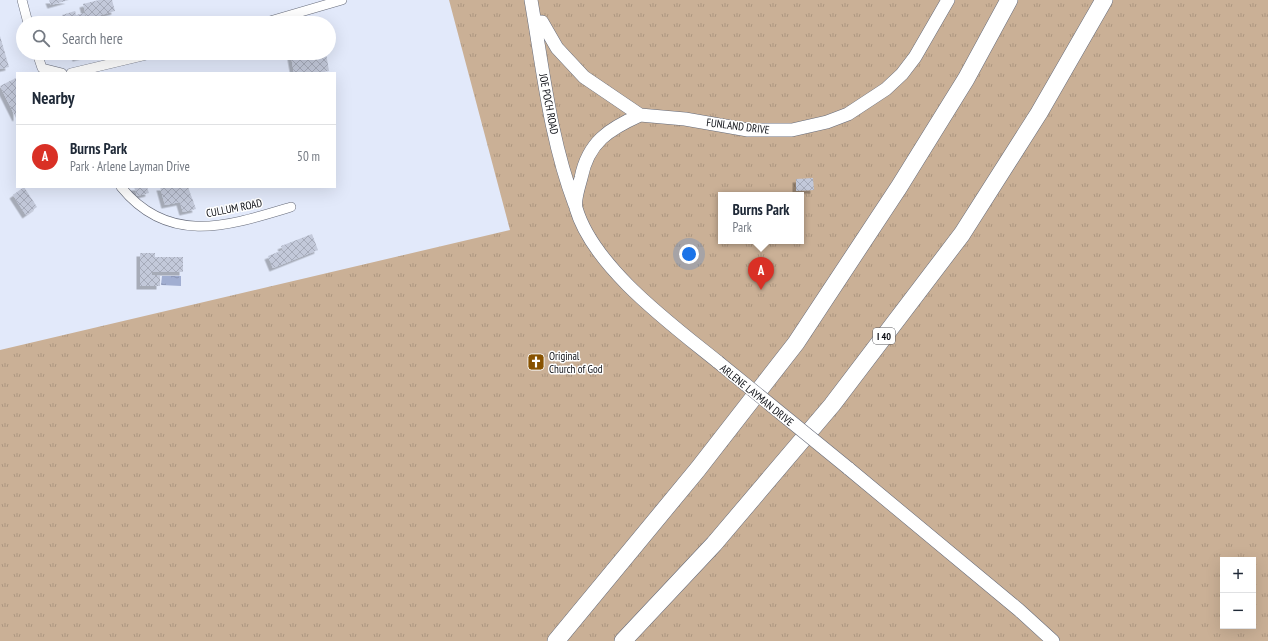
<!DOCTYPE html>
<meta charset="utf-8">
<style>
body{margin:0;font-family:"PT Sans Narrow",sans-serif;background:#f2f2f3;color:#1f2937}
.controls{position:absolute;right:12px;bottom:12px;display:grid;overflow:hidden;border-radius:0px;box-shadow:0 4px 16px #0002}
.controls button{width:36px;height:36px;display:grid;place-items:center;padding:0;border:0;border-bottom:1px solid #e0e1e3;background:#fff;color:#1f2937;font:20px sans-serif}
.you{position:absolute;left:689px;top:254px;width:14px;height:14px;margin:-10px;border:3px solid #fff;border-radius:50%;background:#1a73e8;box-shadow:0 0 0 6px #1a73e833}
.badge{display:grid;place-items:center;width:26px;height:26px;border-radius:50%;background:#d93025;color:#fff;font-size:13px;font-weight:700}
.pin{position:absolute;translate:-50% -33px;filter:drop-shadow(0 1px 2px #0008)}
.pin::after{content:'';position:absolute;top:21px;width:14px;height:12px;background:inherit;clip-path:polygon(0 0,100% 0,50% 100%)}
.popup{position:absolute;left:718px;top:192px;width:86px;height:52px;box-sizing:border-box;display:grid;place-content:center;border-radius:0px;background:#fff;filter:drop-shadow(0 1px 3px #0005);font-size:13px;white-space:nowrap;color:#747a83}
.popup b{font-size:15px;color:#1f2937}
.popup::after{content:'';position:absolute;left:50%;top:100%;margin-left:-8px;border:8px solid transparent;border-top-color:#fff}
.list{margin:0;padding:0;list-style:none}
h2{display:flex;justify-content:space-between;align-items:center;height:52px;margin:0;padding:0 16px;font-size:17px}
h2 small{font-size:13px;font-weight:400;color:#747a83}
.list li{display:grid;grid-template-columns:26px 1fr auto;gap:12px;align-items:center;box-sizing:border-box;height:64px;padding:0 16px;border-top:1px solid #e0e1e3}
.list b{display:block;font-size:15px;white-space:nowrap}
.list p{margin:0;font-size:13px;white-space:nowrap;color:#747a83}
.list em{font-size:13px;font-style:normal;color:#747a83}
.icon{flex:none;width:22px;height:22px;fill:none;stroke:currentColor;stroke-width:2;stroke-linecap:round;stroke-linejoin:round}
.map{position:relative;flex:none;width:1268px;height:641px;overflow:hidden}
.search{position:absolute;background:#fff;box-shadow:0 4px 16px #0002;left:16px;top:16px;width:320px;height:44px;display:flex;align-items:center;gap:10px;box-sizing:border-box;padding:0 14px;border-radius:22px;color:#747a83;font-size:15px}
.panel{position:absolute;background:#fff;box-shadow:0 4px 16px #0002;left:16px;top:72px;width:320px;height:116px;border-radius:0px}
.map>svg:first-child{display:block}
.park{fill:url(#park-tufts);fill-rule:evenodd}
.water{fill:url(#water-ripples)}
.building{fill:url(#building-cross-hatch);filter:url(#shadow)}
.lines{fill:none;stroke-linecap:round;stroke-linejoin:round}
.street-casing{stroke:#666b7a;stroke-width:10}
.secondary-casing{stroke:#666b7a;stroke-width:14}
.highway-casing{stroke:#666b7a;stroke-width:18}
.street{stroke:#fff;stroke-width:9}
.secondary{stroke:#fff;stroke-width:13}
.highway{stroke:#fff;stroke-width:17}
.secondary-bridge-casing{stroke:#666b7a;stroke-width:14;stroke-linecap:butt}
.secondary-bridge{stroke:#fff;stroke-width:13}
.labels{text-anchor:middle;stroke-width:3;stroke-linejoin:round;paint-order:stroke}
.shield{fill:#fff;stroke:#56575b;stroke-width:1}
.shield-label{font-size:10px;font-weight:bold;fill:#0d0f15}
.street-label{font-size:11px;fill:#0d0f15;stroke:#fff}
.poi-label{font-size:11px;fill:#0d0f15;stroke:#fff;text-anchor:start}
</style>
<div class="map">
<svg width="1268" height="641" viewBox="0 0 1268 641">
<defs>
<pattern id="park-tufts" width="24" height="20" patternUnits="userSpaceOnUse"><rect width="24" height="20" fill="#cab096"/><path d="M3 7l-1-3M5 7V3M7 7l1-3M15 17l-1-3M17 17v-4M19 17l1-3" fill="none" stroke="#ac9680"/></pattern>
<pattern id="water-ripples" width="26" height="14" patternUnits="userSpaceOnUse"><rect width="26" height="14" fill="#a1aed1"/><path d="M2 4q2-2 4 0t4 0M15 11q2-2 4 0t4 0" fill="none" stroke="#8994b3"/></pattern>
<pattern id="building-cross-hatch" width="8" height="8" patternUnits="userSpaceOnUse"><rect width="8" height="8" fill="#c3c9da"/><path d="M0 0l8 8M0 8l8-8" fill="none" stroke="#a6abba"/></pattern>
<filter id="shadow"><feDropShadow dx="-3.5" dy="3.5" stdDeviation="0" flood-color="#0004"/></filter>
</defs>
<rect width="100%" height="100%" fill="#e2e9fa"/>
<path class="park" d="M449,0H1268V641H0V350L510,230ZM721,195H801V241H721ZM1223,560H1253V626H1223Z"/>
<path class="water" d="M162,276H181V286L161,285Z"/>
<path class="building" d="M49,0H69L51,5Z
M99,0H112L115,11L87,19L83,4Z
M75,11L76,15L84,13L87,23H64L62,15Z
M0,36L9,67L0,69Z
M75,53H92V54L76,58Z
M305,53L306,57L312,56L311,53H326L329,71L316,73H294L291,56Z
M16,78L17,117L16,118L0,86Z
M813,178L814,190L796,191V179Z
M24,187L37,207L26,215L13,195Z
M134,187H147L149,193L137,196Z
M160,187H188L196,209L183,212L180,202L165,205Z
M312,234L318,250L273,268L268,256L283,250L281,246Z
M140,253H155V257H183V272H152V275H160V286H140Z"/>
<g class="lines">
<g class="street-casing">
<path id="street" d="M22,0L28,23
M263,23L342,0
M37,53L42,68L62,73
M71,73L155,53
M121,187C169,246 228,226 291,207"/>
</g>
<g class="secondary-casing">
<path id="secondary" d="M531,0C543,69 550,139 575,205
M535,22H542L557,48L584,77L640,115L685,119L748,130H792L827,122L848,114L886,89L902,74L915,57L948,0
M640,115C609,129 588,142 581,178C579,186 574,200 576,208C593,267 671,324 718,362
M848,468L1019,610L1053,641"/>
</g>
<g class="highway-casing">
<path id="highway" d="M556,641L698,469L796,343L899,187L966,79L1009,0
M623,641L714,544L832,405L962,234L1039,113L1104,0"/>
</g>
<use href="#street" class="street"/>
<use href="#secondary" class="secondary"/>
<use href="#highway" class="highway"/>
<g class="secondary-bridge-casing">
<path id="secondary-bridge" d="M718,362L848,468"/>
</g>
<use href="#secondary-bridge" class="secondary-bridge"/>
</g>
<defs>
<g id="church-square" transform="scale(0.9)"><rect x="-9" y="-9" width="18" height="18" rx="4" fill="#885200" stroke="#fff"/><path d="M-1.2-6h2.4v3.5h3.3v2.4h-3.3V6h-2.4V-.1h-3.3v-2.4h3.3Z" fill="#fff"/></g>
</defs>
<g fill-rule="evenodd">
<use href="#church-square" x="536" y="362"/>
</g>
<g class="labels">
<rect class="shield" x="873" y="328" width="22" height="16" rx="3"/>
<g class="shield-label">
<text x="884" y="340">I 40</text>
</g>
<g class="street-label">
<text transform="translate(549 104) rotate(79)" y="4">JOE POCH ROAD</text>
<text transform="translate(738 126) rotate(7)" y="4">FUNLAND DRIVE</text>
<text transform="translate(234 208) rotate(-11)" y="4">CULLUM ROAD</text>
<text transform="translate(757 395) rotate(39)" y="4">ARLENE LAYMAN DRIVE</text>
</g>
<g class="poi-label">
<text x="549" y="360">Original<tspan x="549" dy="13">Church of God</tspan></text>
</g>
</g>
</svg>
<div class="controls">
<button>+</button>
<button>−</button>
</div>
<div class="you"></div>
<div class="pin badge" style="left:761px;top:290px">A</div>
<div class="popup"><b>Burns Park</b>Park</div>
<div class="search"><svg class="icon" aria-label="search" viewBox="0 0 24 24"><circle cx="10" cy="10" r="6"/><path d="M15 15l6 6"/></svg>Search here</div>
<section class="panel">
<h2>Nearby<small></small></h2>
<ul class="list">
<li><span class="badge">A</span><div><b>Burns Park</b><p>Park · Arlene Layman Drive</p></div><em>50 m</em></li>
</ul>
</section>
</div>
